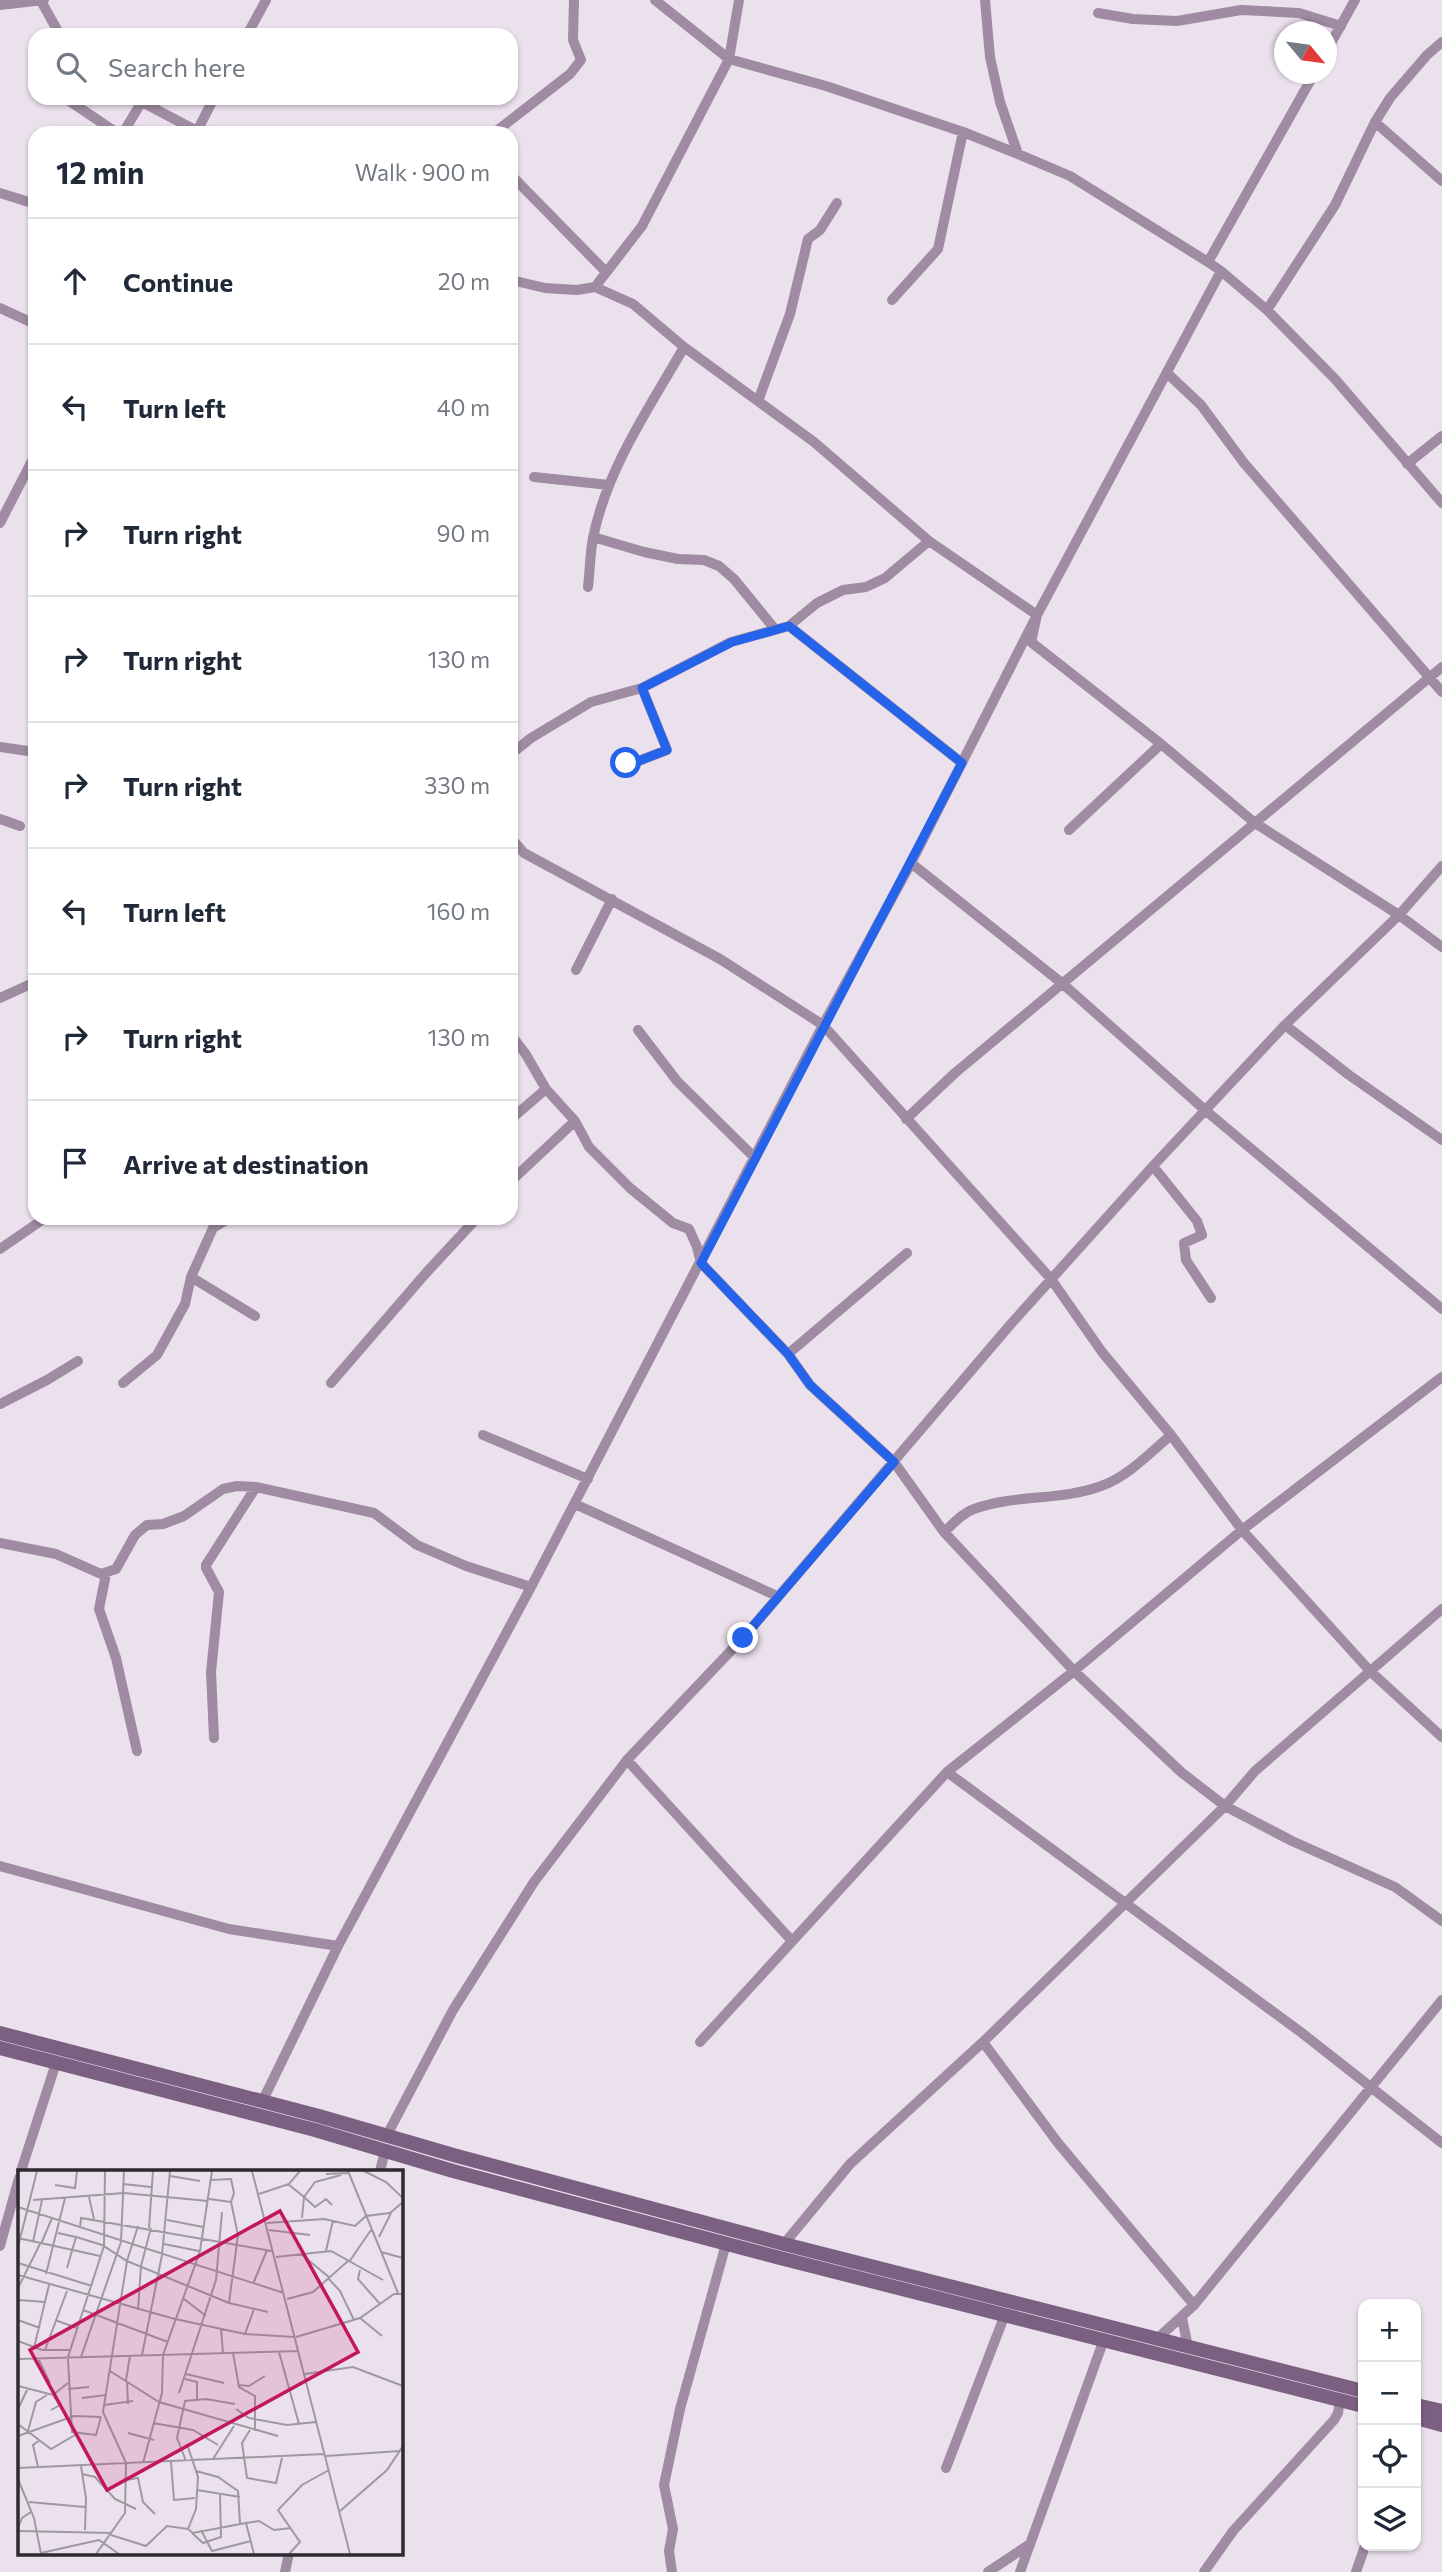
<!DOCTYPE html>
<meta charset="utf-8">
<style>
body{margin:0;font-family:Commissioner,sans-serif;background:#f2f2f3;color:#1f2937}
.controls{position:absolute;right:21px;bottom:21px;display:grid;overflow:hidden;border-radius:14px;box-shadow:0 2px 5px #0004}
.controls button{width:63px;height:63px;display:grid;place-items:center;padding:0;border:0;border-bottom:2px solid #e0e1e3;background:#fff;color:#1f2937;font:35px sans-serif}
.compass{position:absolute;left:1274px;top:21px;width:63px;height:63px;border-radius:50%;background:#fff;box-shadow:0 2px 5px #0004;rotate:119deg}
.stop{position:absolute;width:21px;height:21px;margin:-16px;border:5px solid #2563eb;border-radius:50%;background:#fff}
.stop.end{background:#2563eb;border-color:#fff;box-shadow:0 2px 7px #0008}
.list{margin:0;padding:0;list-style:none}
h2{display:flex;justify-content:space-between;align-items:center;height:91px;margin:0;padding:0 28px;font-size:30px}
h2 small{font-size:23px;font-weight:400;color:#747a83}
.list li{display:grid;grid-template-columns:46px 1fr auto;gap:21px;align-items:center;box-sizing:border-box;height:126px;padding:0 28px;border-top:2px solid #e0e1e3}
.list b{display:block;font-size:26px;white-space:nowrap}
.list em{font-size:23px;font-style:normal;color:#747a83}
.icon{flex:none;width:38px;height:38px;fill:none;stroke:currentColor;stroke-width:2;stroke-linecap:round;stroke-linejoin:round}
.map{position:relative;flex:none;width:1442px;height:2572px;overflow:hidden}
.search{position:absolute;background:#fff;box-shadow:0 2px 5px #0004;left:28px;top:28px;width:490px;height:77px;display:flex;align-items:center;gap:18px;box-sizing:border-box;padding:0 24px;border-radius:21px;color:#747a83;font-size:26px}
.panel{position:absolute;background:#fff;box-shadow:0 2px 5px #0004;left:28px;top:126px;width:490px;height:1099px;border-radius:21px}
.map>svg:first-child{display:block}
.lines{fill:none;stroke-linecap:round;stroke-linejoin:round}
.street{stroke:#9f8ba2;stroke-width:10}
.secondary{stroke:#7c6081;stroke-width:14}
.route{stroke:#2563eb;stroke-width:9}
.inset-road{fill:none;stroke:#9f98a1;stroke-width:2}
.view{fill:#c2185b;fill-opacity:0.15;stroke:#c2185b;stroke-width:3.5}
.inset-edge{fill:none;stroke:#2e2a2f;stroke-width:3.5}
</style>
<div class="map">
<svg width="1442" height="2572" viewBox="0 0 1442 2572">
<rect width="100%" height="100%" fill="#ebe1ed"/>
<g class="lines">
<path class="street" d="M655,0L729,59L826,86L963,132L1018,154L1070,176L1208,262
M985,0L990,57L1000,102L1018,154
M41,1L60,35
M0,5L44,0
M1098,13L1133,19L1177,21L1241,10L1299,13L1341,26
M247,35L266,0
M1326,52L1355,0
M65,98L117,133
M142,102L197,131
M1375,122L1442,181
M123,133L144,98
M196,133L214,98
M494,133L570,74L581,60L573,40L574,0
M511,175L606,272
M0,193L35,204
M1221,271L1267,310L1335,379L1442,503
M511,280L545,288L577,290L595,287L633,304L684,347L814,442L929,541L1037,615L1031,642L1161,744L1255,823L1399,915L1442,947
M595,287L642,226L729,59L739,0
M892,300L938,249L963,132
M0,308L35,324
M1267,310L1335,205L1375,122L1390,98L1427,55L1442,42
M1167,373L1201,405L1244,463L1442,692
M758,401L790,314L808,239L820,230L837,203
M1407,464L1442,436
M534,477L609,485
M0,523L35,455
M593,537L644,552L678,559L704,560L719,566L734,579L774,628
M588,587C590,570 590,554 593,538C607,468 650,407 684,347
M789,626L962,763
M0,747L35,752
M511,754L531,738L591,702L642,688L731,642L789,626L817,603L843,590L866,587L885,578L929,541
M627,763L636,762L667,750L642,688
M0,819L20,826
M1069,830L1161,744
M511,838L524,853L720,959L823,1025L1051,1279L1102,1352L1171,1435L1242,1530L1370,1671L1442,1737
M911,863L1063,984L1205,1110L1442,1309
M576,970L612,899
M0,998L35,982
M1285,1025L1349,1075L1442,1140
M638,1030L677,1081L755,1158
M511,1035L525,1053L546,1089L575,1121L589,1147L630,1188L673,1223L689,1229L697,1247L701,1263L788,1354L810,1385L894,1462L944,1532L1074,1671L1181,1772L1225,1806L1292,1841L1395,1887L1442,1921
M511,1119L546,1089
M906,1119L955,1073L1442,667
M1153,1166L1197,1221L1202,1235L1184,1243L1186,1260L1211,1298
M511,1181L575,1121
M0,1249L45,1218
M191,1277L255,1316
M788,1354L907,1253
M123,1383L157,1355L185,1304L191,1277L213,1228L230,1218
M331,1383L426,1273L477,1218
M0,1404L47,1380L78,1361
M483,1435L588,1479
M575,1504L777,1596
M944,1532C953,1524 962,1513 974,1509C1015,1494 1061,1501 1101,1486C1127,1477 1150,1453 1171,1435
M0,1543L56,1554L101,1574L116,1569L135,1535L147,1525L163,1524L184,1516L223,1489L237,1486L256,1487L374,1513L417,1545L466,1566L531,1587
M106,1574L99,1609L116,1658L137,1751
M214,1738L211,1672L219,1592L206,1568V1565L256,1487
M627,1760L792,1941
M947,1772L1302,2033L1442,2143
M0,1866L229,1929L338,1946
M700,2042L947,1772L1074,1671L1242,1530L1442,1377
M983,2042L1058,2143L1194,2305
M262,2102L338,1946L531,1587L823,1025L911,863L1037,615L1221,271L1208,262L1314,74
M387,2135L453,2010L534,1882L627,1760L743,1638L1010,1325L1153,1166L1285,1025L1399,915L1442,866
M21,2171L56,2063
M380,2171L385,2151
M784,2244L850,2164L983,2042L1225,1806L1255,1771L1442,1609
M0,2246L19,2178
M1182,2318L1188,2347
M1157,2339L1194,2305L1442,2000
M946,2468L1004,2317
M285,2572L289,2553
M672,2572L669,2551L673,2529L664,2485L680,2409L726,2244
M988,2572L1030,2544
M1020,2572L1103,2342
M1204,2572L1233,2531L1334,2420L1338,2413L1340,2400
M1356,2572L1365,2546"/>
<path class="secondary" d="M0,2033L319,2116L457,2156L784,2244L1363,2391
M0,2048L315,2130L453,2171L780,2258L1363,2406
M1416,2405L1442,2411
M1416,2418L1442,2425"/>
</g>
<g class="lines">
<path class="route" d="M626,763L636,762L667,750L642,688L732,642L789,626L962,763L701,1263L788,1354L810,1385L894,1462L743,1638"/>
</g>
<g transform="translate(18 2170)">
<rect width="385" height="385" fill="#ebe1ed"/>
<path class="inset-road" d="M234,1L332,384M330,1L380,123M346,1L368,12L385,28M308,4L331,3M152,6L182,11M193,10L213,9L216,23L213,32L220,65L211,133M105,14L133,17M270,14L286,27L284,48M37,15L57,18L59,1M241,24L271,14L282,1M71,27L76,49M191,29L213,32M15,30L106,23L190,31M314,35L308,29L297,37L286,27L297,12L323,5M0,37L266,123M149,50L185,57M249,53L306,49L337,56L348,46L372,43L385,32M62,58L63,48L254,81M131,58L135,1M251,60L292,65M40,63L58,67L49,98M58,67L84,75L109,91L211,133L250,142M361,67L373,43M0,68L82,86M15,72L24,30M23,74L34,48M146,74L181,81M0,77L19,1M308,81L315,50M363,82L385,88M283,84L312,108M258,87L313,81L365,110M331,92L353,60M0,93L74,116M342,100L340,109L362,134M28,104L47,28M0,105L157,149L227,164L276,167M310,108L322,121L336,150M235,114L249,80M0,118L22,74M166,129L188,146M269,129L295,122L330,91M0,130L27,132M65,140L150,172M120,140L123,96L133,58M342,148L364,166M0,150L22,158M37,150L59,158M203,159L205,183M227,164L236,139M278,167L342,148L376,124H385M0,171L24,180H51M16,178L31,115M27,180L49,121M261,182L281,254M215,183L221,217L237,226V261M124,185L144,85L152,1M50,187L86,76L87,1M63,187L103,72L106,1M20,188L32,213M0,189L280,181M50,189L54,262L78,265L83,247M92,201L141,232L260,266M168,204L206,213M287,204L335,197L385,216M167,209L179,212V229M108,210L112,186M109,211L110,234M220,215L231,216L247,206M0,216L35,225L50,213M50,219L71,217M161,223L198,110L204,42M64,228L88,225M86,235L115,231M0,239L10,218M218,239L231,248L269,255L298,252M33,240L42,235L35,225M135,253L175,260L200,275M0,254L33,279L57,265M232,260L224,273L229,308L258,313L264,288M10,261L18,232L29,225M110,263L136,270M0,266L56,246L83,247M169,274L180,307L178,339L170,359L175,363L228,353L236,384M308,286L382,281M195,289L216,256M168,291L159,268L167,231L188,229L217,234M153,292L156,330L177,328M108,293L85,242L109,91L120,56M125,293L144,223L145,185L182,81L194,1M63,296L68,328L67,360M20,297L15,275L22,270M0,298L306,284M178,301L200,307L220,321L222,353M64,304L77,307L97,329L118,339M0,309L16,348L23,384M108,310L120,308L125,332L137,344M179,320L222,327M11,332L67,337M322,341L369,300L385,276M228,353L241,351L256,360L273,358M0,358L4,348L13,342M183,360L194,381L233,371M0,361L94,363M174,363L185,373L203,367L202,325M93,365L128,376L149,356L170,359M23,383L81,370L101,384M78,384L107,343L108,294M271,384L282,372L260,340L284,315L311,300"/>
<path class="view" d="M262,41L340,182L89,320L12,180Z"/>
<rect width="385" height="385" class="inset-edge"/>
</g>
</svg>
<div class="controls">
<button>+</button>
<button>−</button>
<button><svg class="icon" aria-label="locate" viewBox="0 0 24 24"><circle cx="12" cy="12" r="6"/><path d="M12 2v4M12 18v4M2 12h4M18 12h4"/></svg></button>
<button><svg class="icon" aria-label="layers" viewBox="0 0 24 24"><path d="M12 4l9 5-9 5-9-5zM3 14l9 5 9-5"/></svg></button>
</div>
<svg class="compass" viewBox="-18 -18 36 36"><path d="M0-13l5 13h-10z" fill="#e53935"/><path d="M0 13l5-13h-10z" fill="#747a83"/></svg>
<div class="stop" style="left:626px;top:763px"></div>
<div class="stop end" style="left:743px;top:1638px"></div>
<div class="search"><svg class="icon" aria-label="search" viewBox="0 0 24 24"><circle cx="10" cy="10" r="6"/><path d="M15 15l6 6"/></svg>Search here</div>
<section class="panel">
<h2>12 min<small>Walk · 900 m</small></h2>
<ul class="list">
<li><svg class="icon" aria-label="ahead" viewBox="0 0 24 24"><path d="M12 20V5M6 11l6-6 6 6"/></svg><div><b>Continue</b></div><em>20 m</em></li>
<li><svg class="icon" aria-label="left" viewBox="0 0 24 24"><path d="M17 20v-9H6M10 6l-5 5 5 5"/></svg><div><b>Turn left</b></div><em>40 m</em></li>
<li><svg class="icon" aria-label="right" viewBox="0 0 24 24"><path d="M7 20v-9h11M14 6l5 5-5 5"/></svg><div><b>Turn right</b></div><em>90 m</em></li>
<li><svg class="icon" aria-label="right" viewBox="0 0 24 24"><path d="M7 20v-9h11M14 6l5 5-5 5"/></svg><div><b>Turn right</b></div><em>130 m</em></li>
<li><svg class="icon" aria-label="right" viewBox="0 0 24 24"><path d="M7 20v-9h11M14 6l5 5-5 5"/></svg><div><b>Turn right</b></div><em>330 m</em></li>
<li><svg class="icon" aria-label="left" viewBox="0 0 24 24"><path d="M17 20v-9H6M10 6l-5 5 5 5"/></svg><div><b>Turn left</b></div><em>160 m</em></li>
<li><svg class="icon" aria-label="right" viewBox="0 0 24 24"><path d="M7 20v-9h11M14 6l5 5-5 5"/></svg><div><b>Turn right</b></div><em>130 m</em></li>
<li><svg class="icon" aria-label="arrive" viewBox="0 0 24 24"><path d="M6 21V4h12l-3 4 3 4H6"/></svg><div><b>Arrive at destination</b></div></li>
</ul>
</section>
</div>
